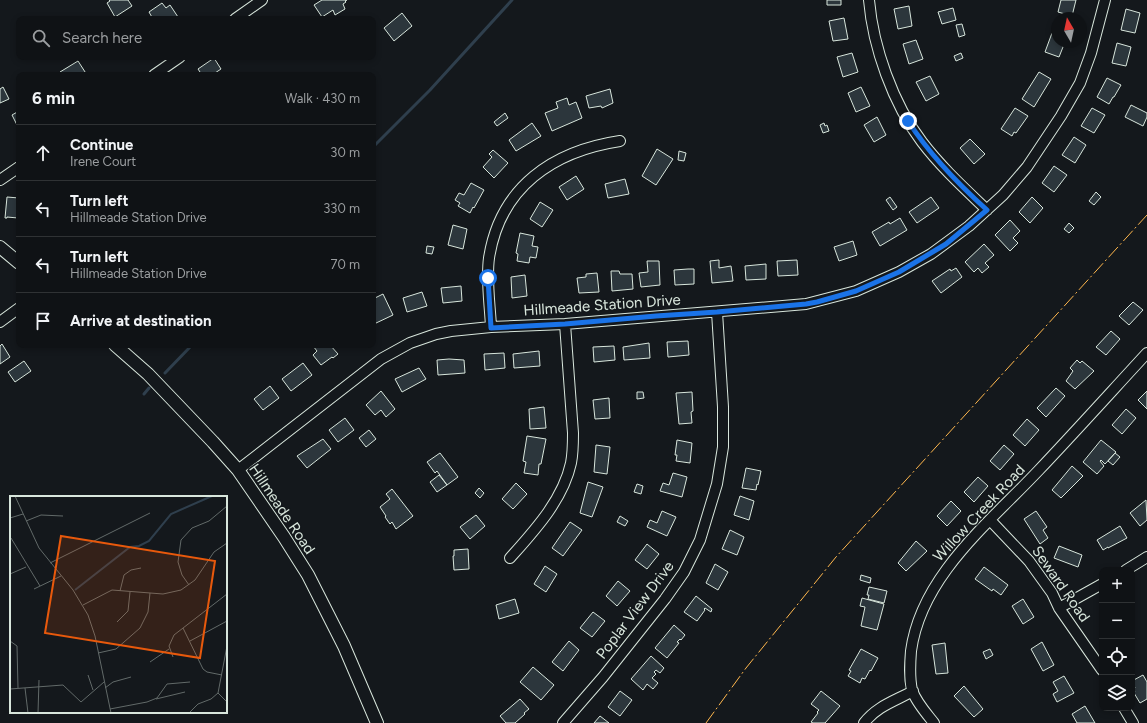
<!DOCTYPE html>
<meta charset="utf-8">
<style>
body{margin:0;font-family:Figtree,sans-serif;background:#1d2022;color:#f1f3f6}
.controls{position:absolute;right:12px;bottom:12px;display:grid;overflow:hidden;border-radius:8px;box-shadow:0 2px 6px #0003}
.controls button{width:36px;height:36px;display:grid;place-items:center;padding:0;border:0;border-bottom:1px solid #2f3234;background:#0f1215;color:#f1f3f6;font:20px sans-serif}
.compass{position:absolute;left:1051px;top:12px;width:36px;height:36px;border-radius:50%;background:#0f1215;box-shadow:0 2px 6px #0003;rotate:351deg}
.stop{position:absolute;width:12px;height:12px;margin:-9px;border:3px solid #1a73e8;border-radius:50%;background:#fff}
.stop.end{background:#1a73e8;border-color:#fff;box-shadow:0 1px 4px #0008}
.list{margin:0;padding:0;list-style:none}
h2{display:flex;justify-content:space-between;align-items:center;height:52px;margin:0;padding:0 16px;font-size:17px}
h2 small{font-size:13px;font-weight:400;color:#9b9ea0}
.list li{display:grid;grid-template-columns:26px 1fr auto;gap:12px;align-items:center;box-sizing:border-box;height:56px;padding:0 16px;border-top:1px solid #2f3234}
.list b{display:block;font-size:15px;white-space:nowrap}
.list p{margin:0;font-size:13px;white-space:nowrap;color:#9b9ea0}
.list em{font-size:13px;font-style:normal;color:#9b9ea0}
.icon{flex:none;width:22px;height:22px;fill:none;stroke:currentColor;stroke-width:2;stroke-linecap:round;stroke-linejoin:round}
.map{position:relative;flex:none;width:1147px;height:723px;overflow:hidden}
.search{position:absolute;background:#0f1215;box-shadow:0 2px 6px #0003;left:16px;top:16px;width:360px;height:44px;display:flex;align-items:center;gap:10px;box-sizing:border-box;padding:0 14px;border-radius:8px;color:#9b9ea0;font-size:15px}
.panel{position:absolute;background:#0f1215;box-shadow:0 2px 6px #0003;left:16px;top:72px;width:360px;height:276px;border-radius:8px}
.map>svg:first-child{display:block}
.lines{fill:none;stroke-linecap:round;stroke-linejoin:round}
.stream{stroke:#2f3f4d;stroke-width:3}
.building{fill:#2c363c;stroke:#d8e6dc}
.minor-casing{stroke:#d8e6dc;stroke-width:12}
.tertiary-casing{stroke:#d8e6dc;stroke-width:14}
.minor{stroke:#14181c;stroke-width:10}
.tertiary{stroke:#14181c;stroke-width:12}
.power{stroke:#ffb74d;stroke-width:1;stroke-dasharray:14 3 2 3;stroke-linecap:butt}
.route{stroke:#1a73e8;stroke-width:5}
.labels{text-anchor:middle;stroke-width:3;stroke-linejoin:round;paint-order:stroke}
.street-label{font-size:15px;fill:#d8e6dc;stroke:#14181c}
.inset-river{fill:none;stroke:#2f3f4d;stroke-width:2}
.inset-road{fill:none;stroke:#626a69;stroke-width:1}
.view{fill:#e8590c;fill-opacity:0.15;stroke:#e8590c;stroke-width:2}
.inset-edge{fill:none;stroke:#d8e6dc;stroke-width:2}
</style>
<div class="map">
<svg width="1147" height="723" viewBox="0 0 1147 723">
<rect width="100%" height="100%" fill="#14181c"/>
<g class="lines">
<path class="stream" d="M373,147L430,90L512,0
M165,373L192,345
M144,394L149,388"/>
</g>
<path class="building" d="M109,0H128L132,6L115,17L107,3L110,1Z
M322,0H347L345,1L346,2L343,4L345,9L335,15L333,10L322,17L314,5Z
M827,0H841V5H827Z
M1061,0H1076L1072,16L1058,12Z
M162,3L166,8L170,5L178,17L175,19H153L149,12Z
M909,6L912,26L898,29L894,9Z
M953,8L956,20L942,24L938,12Z
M1126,9L1140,13L1135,33L1121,30Z
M402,13L412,26L394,41L384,28Z
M844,18L848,39L833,41L829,21Z
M962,24L965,35L959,37L956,25Z
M1052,33L1057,35V42H1065L1059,57L1045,52Z
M916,40L923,59L909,64L903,44Z
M1117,43L1131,47L1126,66L1112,63Z
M852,53L858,72L843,77L837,57Z
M961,53L963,58L956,61L954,56Z
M214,58L221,69L212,75H202L198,69Z
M78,61L87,75H61L60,72Z
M1039,72L1051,79L1034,107L1022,99Z
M930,76L939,94L926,101L916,82Z
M1107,78L1121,85L1114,97H1113L1109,104L1097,97Z
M3,87L9,99L0,103V89Z
M861,87L870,106L856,112L848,93Z
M610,89L613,103L602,108L601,106L589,108L586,96Z
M567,98L569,105L576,102L582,118L552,131L545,113L558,108L556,102Z
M1131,105L1147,113V117L1143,126L1125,117Z
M1015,108L1028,116L1016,133L1014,132L1012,136L1001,129Z
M1092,108L1105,115L1094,133L1081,126Z
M19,111V127H18L12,115Z
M505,113L508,118L497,126L494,122Z
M877,117L886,135L874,142L864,125Z
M532,123L541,136L516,151L509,140Z
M824,123L825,126L827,125L829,131L823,133L820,125Z
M1074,137L1086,145L1075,163L1062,155Z
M970,139L985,154L974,164L960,148Z
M657,149L673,159L656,185L642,176Z
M493,150L508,163L494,178L483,167L492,157L489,154Z
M679,151L686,153L684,161L678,160Z
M1054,166L1067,175L1054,192L1042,183Z
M576,176L584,189L567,200L559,187Z
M625,179L629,194L608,198L605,184Z
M471,183L484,190L474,208L473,207L470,213L458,206L460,203L455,200L459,193L464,195Z
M1096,192L1101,197L1094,205L1089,201Z
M7,197L19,198L18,218L7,217V218H5Z
M890,197L897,207L893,210L886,200Z
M931,197L939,208L917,223L909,212Z
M1032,197L1043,208L1030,223L1019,212Z
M540,202L553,210L542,227L530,219Z
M900,218L907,230L880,246L872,232L889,222L890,224Z
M1010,220L1020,231L1013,238L1018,243L1010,251L995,235Z
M1069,223L1074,228L1069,233L1064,229Z
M453,225L467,229L463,249L448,245Z
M520,233L534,236L532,246L538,247L536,258L530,257L529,263L517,261L518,254L516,253Z
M853,241L857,255L839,261L834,247Z
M984,244L994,255L985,263L989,267L982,273L978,268L974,272L965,262Z
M427,246L434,247L432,254L426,253Z
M719,260V268L731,266L733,281L712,283L710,261Z
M797,260L798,275L778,276L777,261Z
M647,261H659L660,285L641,287L639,273L648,272Z
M766,264V279L746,280L745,266Z
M956,268L962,277L941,293L932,281L950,269L951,271Z
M688,269H694V284L675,285L674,270Z
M611,271H619L620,274H632L633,289L612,291Z
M597,273L599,292L579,293L577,278L586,277V274Z
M525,275L527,296L512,298L511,277Z
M461,286L462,301L443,303L441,288Z
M422,292L427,306L407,312L403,298Z
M383,294L393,315L374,324L373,321V299Z
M1133,302L1143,310L1129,325L1119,316Z
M1111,331L1120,339L1106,355L1096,347Z
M688,341L689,355L668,357L667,342Z
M649,343L650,358L624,360L623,347Z
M2,344L10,357L0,364V346Z
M324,345L325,347L330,345L338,354L333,358L332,357L321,365L313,355L317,351L313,346Z
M614,346L615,360L594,362L593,347Z
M539,351L540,366L514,368L513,354Z
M504,353L505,368L485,370L484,354Z
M449,359L464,360L465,373L438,375L437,360Z
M1077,360L1080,363L1082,361L1094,371L1075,389L1066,381L1073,371L1070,368Z
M24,361L31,371L15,382L8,372Z
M303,363L312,375L291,391L282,379Z
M419,368L426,379L402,392L395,379Z
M270,386L279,398L263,410L254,399Z
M1056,388L1065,396L1046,417L1037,408Z
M381,391L395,409L386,417L381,410L375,415L366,405Z
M1147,391V409L1138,400Z
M637,392H643L644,398L637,399Z
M692,392L693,411L691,412L692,423L679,424L676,393Z
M609,398L610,418L595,419L593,400Z
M544,407L546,428L530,429L529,409Z
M1126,409L1136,418L1122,434L1112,425Z
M345,418L354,430L338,442L329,430Z
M1027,419L1039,430L1025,446L1013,435Z
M369,430L376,439L366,447L359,438Z
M527,436L546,439L541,464H539L538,475L524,473L526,462L523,461Z
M323,439L331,449L307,468L297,456Z
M677,440L692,443L690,463L676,461L677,455H675Z
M1101,440L1116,452L1105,464L1101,460L1100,461L1104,466L1097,474L1083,462Z
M596,445L610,447L607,474L594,472Z
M1004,445L1014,454L1000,470L990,461Z
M440,453L458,477L447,485L437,471L435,473L427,462Z
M1115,453L1120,457L1113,465L1108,461Z
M1072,466L1083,476L1061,498L1052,490Z
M746,468L761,471L758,485L757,484L756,490L742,488Z
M673,473L687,477L682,497L660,491L663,483L669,485Z
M439,475L447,485L437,492L430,482Z
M978,477L988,486L974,502L964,492Z
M588,482L603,487L592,517L580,513Z
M516,483L527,494L513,509L502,499Z
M637,484L643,486L641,494L634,492Z
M479,488L484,493L480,498L475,493Z
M392,489L413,516L396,529L392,522L390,524L385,517L386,516L380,507L390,499L386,494Z
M740,496L754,501L749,520L734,515Z
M1146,500L1147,520L1140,526L1130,513Z
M951,501L961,511L947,526L937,516Z
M662,511L676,517L667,536L647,527L650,520L657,523Z
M1036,511L1047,527L1043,530L1048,538L1040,544L1024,519Z
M476,515L485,526L470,539L460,527Z
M620,516L628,521L625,526L617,522Z
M570,522L582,530L563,556L552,548Z
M1120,526L1127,538L1108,548V547L1103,550L1097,540Z
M730,530L744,537L737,555L722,549Z
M916,541L927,551L906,571L898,563Z
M647,544L659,554L647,569L635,560Z
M1059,546L1082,555L1078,567L1054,558Z
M468,549L469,569L454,570L453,556H454V550Z
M715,564L728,572L718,590L706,583Z
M545,566L557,574L546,592L534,584Z
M984,567L1008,585L1001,595L993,589L992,591L975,579Z
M861,575L871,578L870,583L860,580Z
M618,581L630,591L617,606L606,596Z
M869,587L887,591L884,603L868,599L869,595H867Z
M696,596L712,609L711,612L705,608L704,609L705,610L697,621L684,612Z
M862,598L884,604L877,630L861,626L865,607L860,606Z
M515,599L519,613L499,619L496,605Z
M1023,599L1034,617L1023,624L1012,606Z
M593,612L605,621L592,637L580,628Z
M674,625L685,635L681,640L680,639L677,642L679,643L667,658L655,648Z
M569,641L579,650L563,671L552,662Z
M1042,642L1054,665L1043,671L1031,649Z
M945,643L948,673L936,674L932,645Z
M861,649L878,658L871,671L870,670L865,679L862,678L860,683L848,676L851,671L849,670Z
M990,649L993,655L986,659L983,652Z
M651,656L664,668L660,673L656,670L654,672L656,674L652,678L658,683L653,689L647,684L643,690L631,679Z
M533,667L554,685L541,700L520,682Z
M1143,675L1147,682V699L1140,703L1134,693L1135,692L1133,689L1135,688L1132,681Z
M1064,676L1074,693L1057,702L1053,694L1058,691L1053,682Z
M964,686L983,709L974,717L954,696Z
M620,691L632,700L620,716L608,707Z
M821,691L840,706L825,723H813L811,722L818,713L817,712L819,710L811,704Z
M520,699L529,709L524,713L525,714L515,723H506L500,716Z
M1085,706L1095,723H1077L1072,714Z
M600,716L609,723H594Z"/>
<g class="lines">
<g class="minor-casing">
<path id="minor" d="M869,0C873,47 893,104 922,142C941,167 964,188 987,210
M235,19L262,0
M154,75L180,57
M0,180L19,167
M0,322L19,308
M491,327C490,305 486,280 489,258C500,187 553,151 620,141
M238,470L381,359L410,343L436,334L451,331L491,327L565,324L806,304L856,291L899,272L931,254L969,226L1003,195L1027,167L1061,116L1080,83L1091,53L1105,0
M990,520L1029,561L1052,593L1059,608L1102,670
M510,558C534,531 563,500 571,463C573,453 573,443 573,433L565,324
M1126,570L1147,557
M1059,608L1102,584
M1124,708L1133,723
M563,723L603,677L665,599L684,572L700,540L717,484L723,447V407L717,312
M864,723C877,706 895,701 913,691
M934,723C926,713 916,702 912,690C909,677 910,664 911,651C921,576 989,523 1038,471C1075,432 1111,392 1147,353"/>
</g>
<g class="tertiary-casing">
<path id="tertiary" d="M0,247L19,263
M115,345L148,374L213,442L238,470L284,537L308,575L344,646L377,723"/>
</g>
<use href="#minor" class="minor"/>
<use href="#tertiary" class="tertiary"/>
<path class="power" d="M706,723L746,668L836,557L1147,215"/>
</g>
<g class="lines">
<path class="route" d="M488,278L491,328L565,324L656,316L717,312L806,304L817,302L856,291L899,272L946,244L987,210C957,183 930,155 908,121"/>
</g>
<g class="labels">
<g class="street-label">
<text transform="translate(602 305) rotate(-4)" y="5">Hillmeade Station Drive</text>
<text transform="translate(282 509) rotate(56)" y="5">Hillmeade Road</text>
<text transform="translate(979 513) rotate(-47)" y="5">Willow Creek Road</text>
<text transform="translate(1061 584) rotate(55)" y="5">Seward Road</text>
<text transform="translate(635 610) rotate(-53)" y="5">Poplar View Drive</text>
</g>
</g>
<g transform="translate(10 496)">
<rect width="217" height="217" fill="#14181c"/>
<path class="inset-river" d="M65,94L120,51L129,50L139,45L161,18L202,0"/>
<path class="inset-road" d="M5,0L29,52L63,94L78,119L85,140L101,217M0,22L13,18M16,25L31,19L53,20M1,42L30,90M40,67L140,17M0,78L16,71M179,89L172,79L168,66L171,44L182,32L199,25L217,10M24,93L51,80M110,95L114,79L121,74L131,72M73,109L102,94L153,98L171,94L185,84L204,56L217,47M107,126L118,115L120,96M173,132L193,173L197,176L212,179M0,145L7,150L8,192M180,145L217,125M88,157L106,153L130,132L138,116L140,97M163,161L159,150L164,139L217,98M140,166L159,153M78,179L83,194M15,192L18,217M95,192L103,186L121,181M0,193L53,189L71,206L94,186M208,197L217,206M0,201V217M146,203L175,196M100,213L137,206L147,202L157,188L180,186M28,217L29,184M179,217L188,208L201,203L208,197L217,150"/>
<path class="view" d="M51,40L205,65L190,162L35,137Z"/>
<rect width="217" height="217" class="inset-edge"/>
</g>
</svg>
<div class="controls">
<button>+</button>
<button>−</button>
<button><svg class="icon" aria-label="locate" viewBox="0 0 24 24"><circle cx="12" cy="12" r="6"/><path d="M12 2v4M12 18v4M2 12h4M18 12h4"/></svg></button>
<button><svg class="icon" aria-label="layers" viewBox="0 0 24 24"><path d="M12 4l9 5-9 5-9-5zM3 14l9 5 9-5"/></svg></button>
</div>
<svg class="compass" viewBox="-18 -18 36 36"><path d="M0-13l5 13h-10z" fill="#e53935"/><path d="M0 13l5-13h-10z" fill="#9b9ea0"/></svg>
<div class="stop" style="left:488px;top:278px"></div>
<div class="stop end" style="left:908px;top:121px"></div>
<div class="search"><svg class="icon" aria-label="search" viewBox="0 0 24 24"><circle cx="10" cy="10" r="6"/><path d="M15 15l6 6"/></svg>Search here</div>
<section class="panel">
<h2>6 min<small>Walk · 430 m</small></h2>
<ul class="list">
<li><svg class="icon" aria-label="ahead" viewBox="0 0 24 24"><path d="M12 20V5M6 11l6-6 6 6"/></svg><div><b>Continue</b><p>Irene Court</p></div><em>30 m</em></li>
<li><svg class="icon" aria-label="left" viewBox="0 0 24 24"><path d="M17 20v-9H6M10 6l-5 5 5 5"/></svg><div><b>Turn left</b><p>Hillmeade Station Drive</p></div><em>330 m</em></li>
<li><svg class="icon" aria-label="left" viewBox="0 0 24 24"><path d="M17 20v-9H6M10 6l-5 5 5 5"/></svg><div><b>Turn left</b><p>Hillmeade Station Drive</p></div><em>70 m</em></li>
<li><svg class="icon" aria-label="arrive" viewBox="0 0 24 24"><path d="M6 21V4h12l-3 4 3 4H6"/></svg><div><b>Arrive at destination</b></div></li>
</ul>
</section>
</div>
